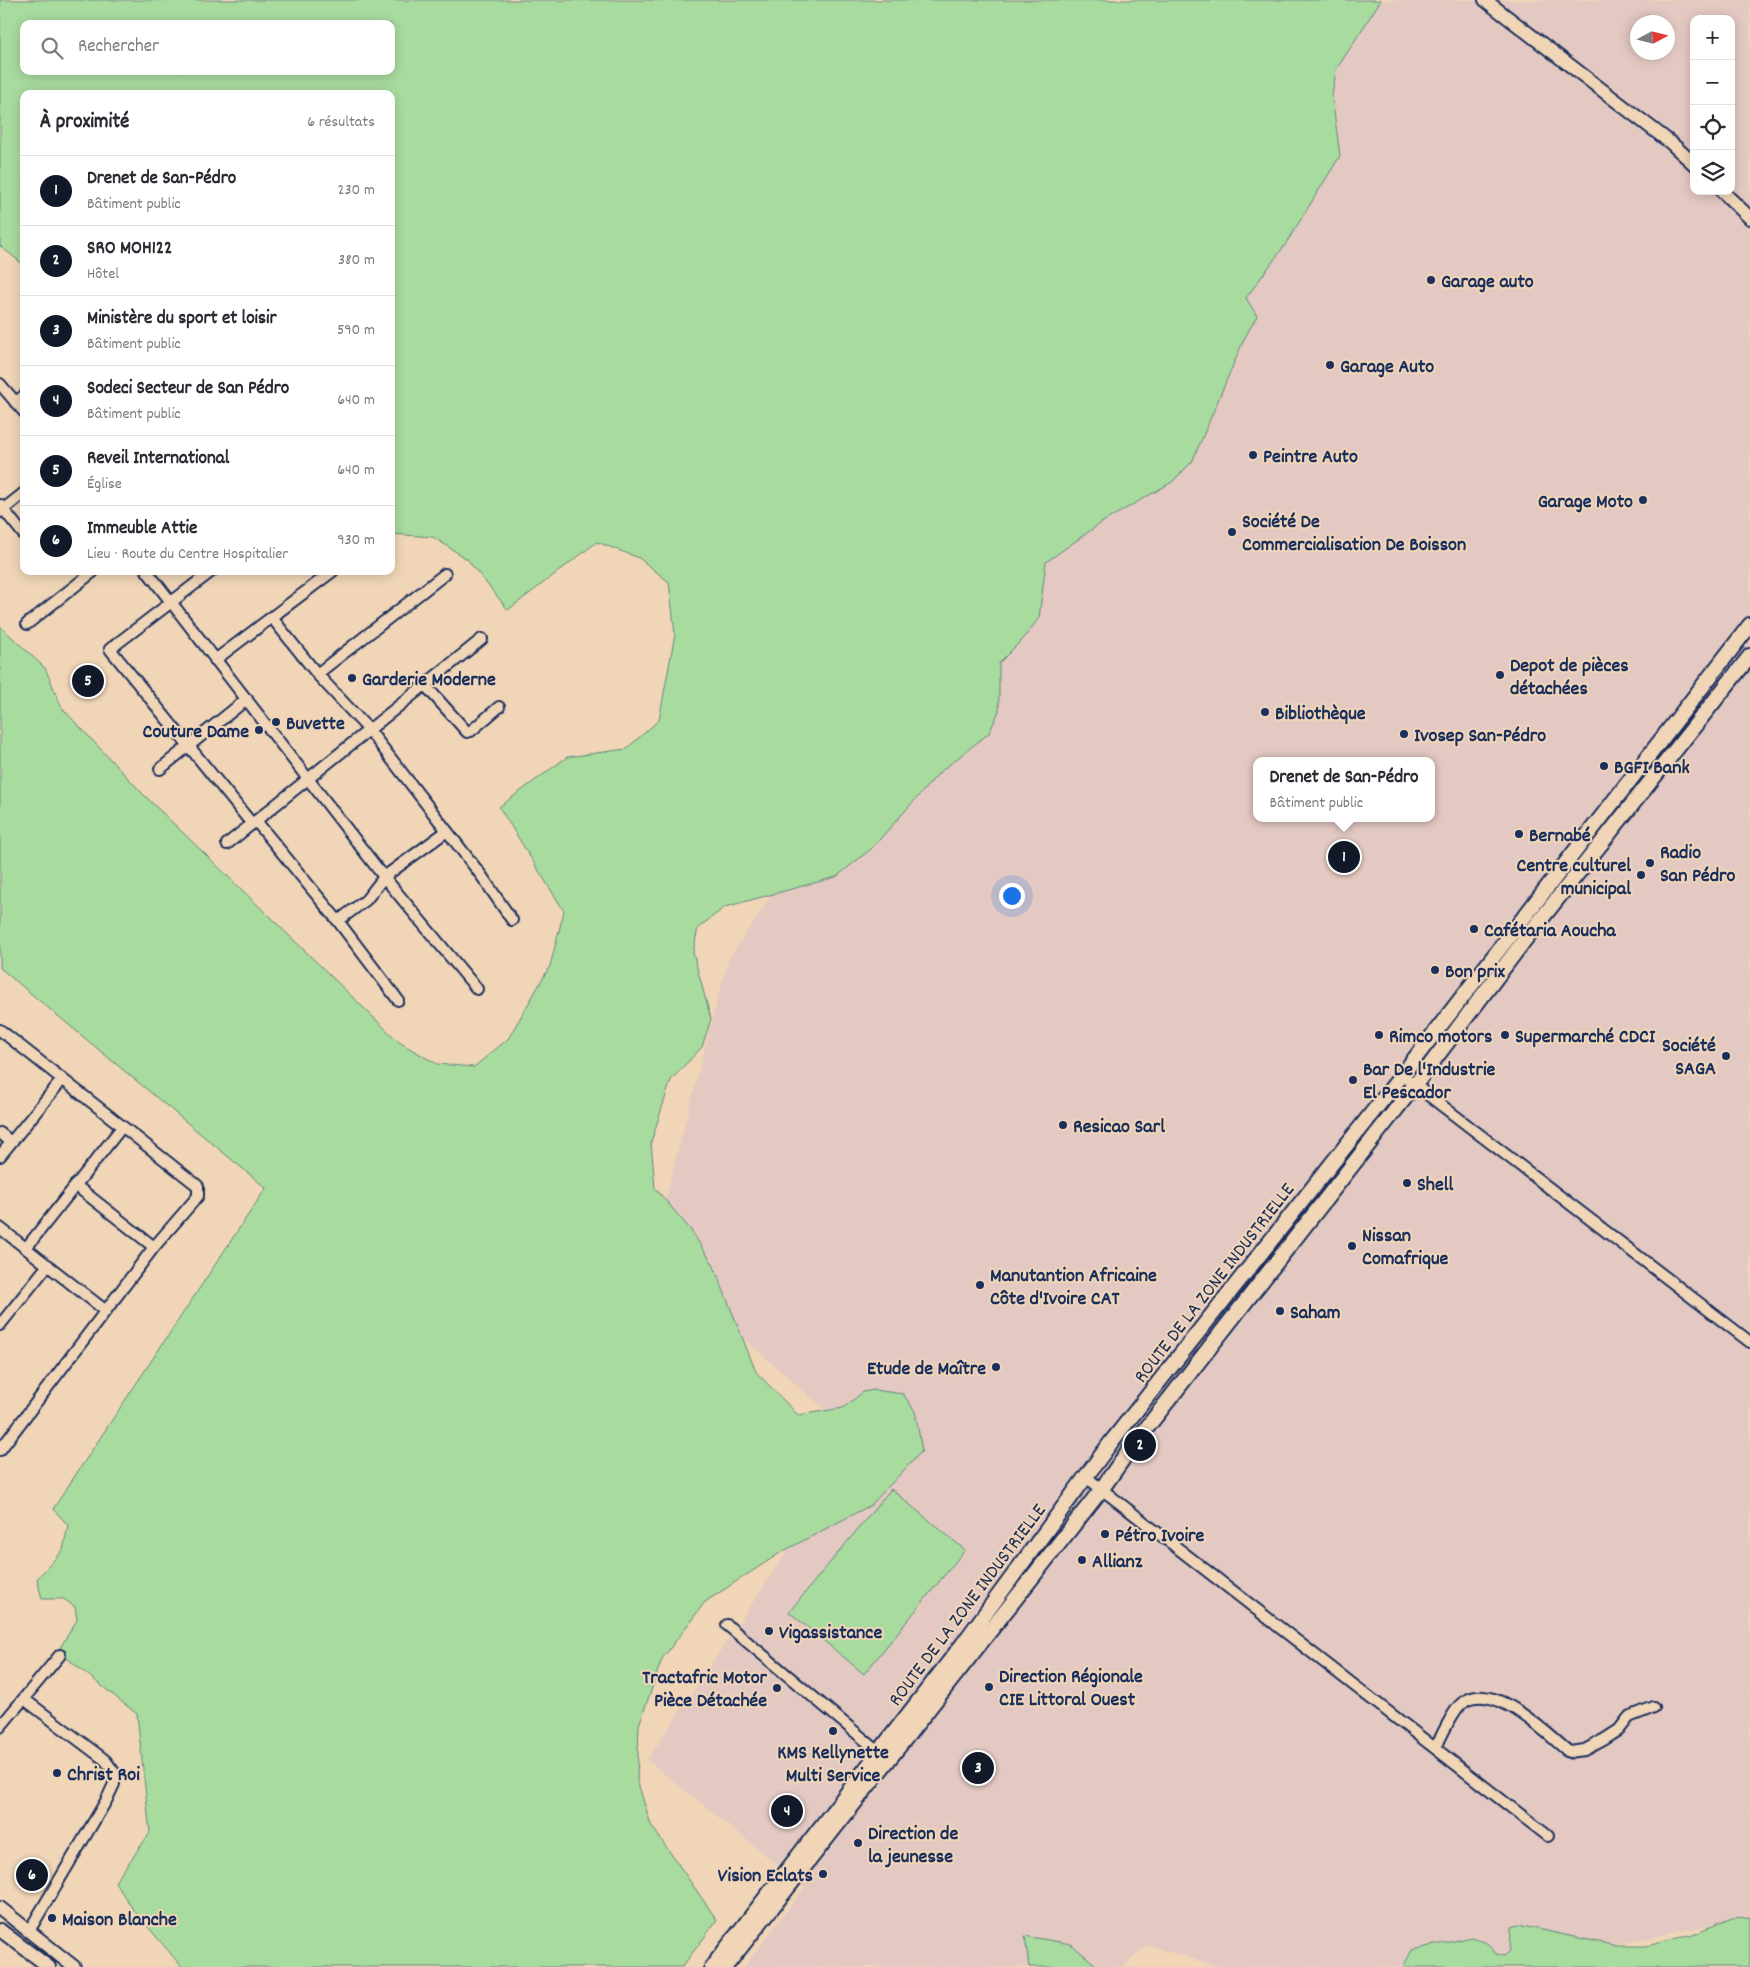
<!DOCTYPE html>
<html lang="fr">
<meta charset="utf-8">
<style>
body{margin:0;font-family:Dekko,sans-serif;background:#f2f2f3;color:#2b2b33}
.controls{position:absolute;right:15px;top:15px;display:grid;overflow:hidden;border-radius:10px;box-shadow:0 2px 12px #0003}
.controls button{width:45px;height:45px;display:grid;place-items:center;padding:0;border:0;border-bottom:1px solid #e1e1e2;background:#fff;color:#2b2b33;font:25px sans-serif}
.compass{position:absolute;left:1630px;top:15px;width:45px;height:45px;border-radius:50%;background:#fff;box-shadow:0 2px 12px #0003;rotate:83deg}
.you{position:absolute;left:1011px;top:895px;width:18px;height:18px;margin:-12px;border:4px solid #fff;border-radius:50%;background:#1a73e8;box-shadow:0 0 0 8px #1a73e833}
.badge{display:grid;place-items:center;width:32px;height:32px;border-radius:50%;background:#111827;color:#fff;font-size:16px;font-weight:700}
.pin{position:absolute;translate:-50% -50%;border:2px solid #fff;box-shadow:0 1px 5px #0006}
.popup{position:absolute;left:1253px;top:757px;width:182px;height:65px;box-sizing:border-box;display:grid;place-content:center;border-radius:10px;background:#fff;filter:drop-shadow(0 1px 4px #0005);font-size:16px;white-space:nowrap;color:#7c7c81}
.popup b{font-size:19px;color:#2b2b33}
.popup::after{content:'';position:absolute;left:50%;top:100%;margin-left:-10px;border:10px solid transparent;border-top-color:#fff}
.list{margin:0;padding:0;list-style:none}
h2{display:flex;justify-content:space-between;align-items:center;height:65px;margin:0;padding:0 20px;font-size:21px}
h2 small{font-size:16px;font-weight:400;color:#7c7c81}
.list li{display:grid;grid-template-columns:32px 1fr auto;gap:15px;align-items:center;box-sizing:border-box;height:70px;padding:0 20px;border-top:1px solid #e1e1e2}
.list b{display:block;font-size:19px;white-space:nowrap}
.list p{margin:0;font-size:16px;white-space:nowrap;color:#7c7c81}
.list em{font-size:16px;font-style:normal;color:#7c7c81}
.icon{flex:none;width:28px;height:28px;fill:none;stroke:currentColor;stroke-width:2;stroke-linecap:round;stroke-linejoin:round}
.map{position:relative;flex:none;width:1750px;height:1967px;overflow:hidden}
.search{position:absolute;background:#fff;box-shadow:0 2px 12px #0003;left:20px;top:20px;width:375px;height:55px;display:flex;align-items:center;gap:12px;box-sizing:border-box;padding:0 18px;border-radius:10px;color:#7c7c81;font-size:19px}
.panel{position:absolute;background:#fff;box-shadow:0 2px 12px #0003;left:20px;top:90px;width:375px;height:485px;border-radius:10px}
.map>svg:first-child{display:block}
.built{fill:#e3c9c1;fill-rule:evenodd}
.green{fill:#a8db9e;stroke:#62857e;fill-rule:evenodd}
.lines{fill:none;stroke-linecap:round;stroke-linejoin:round}
.minor-casing{stroke:#1b2f5e;stroke-width:14}
.tertiary-casing{stroke:#1b2f5e;stroke-width:16}
.secondary-casing{stroke:#1b2f5e;stroke-width:18}
.minor{stroke:#f0d6b7;stroke-width:10}
.tertiary{stroke:#f0d6b7;stroke-width:12}
.secondary{stroke:#f0d6b7;stroke-width:14}
.poi-dot{fill:#1b2f5e;stroke:#f0d6b7;stroke-width:2}
.labels{text-anchor:middle;stroke-width:4;stroke-linejoin:round;paint-order:stroke}
.poi-label{font-size:20px;font-weight:bold;fill:#1b2f5e;stroke:#f0d6b7;text-anchor:start}
.street-label{font-size:20px;fill:#1b2f5e;stroke:#f0d6b7}
</style>
<div class="map">
<svg width="1750" height="1967" viewBox="0 0 1750 1967">
<rect width="100%" height="100%" fill="#f0d6b7"/>
<filter id="ink" filterUnits="userSpaceOnUse"><feTurbulence type="fractalNoise" baseFrequency=".02" numOctaves="2"/><feDisplacementMap in="SourceGraphic" scale="10" xChannelSelector="R" yChannelSelector="G"/><feConvolveMatrix kernelMatrix="1 2 1 2 8 2 1 2 1" color-interpolation-filters="sRGB"/></filter>
<g filter="url(#ink)">
<path class="built" d="M1378,0H1750V1917L1507,1967H1220L1147,1945L1123,1967H744L805,1887L647,1760L861,1441L650,1257L728,960ZM1694,19H1731V191H1694ZM1638,22H1668V52H1638ZM1256,761H1432V818H1256Z"/>
<path class="green" d="M0,0H1381L1336,70L1332,96L1340,156L1285,245L1246,298L1257,316L1244,339L1192,462L1172,482L1101,523L1046,562L1039,618L1024,638L999,663V711L989,733L940,772L871,849L836,877L725,907L698,928L693,953L711,1019L702,1047L671,1080L651,1142L655,1188L690,1229L713,1264L756,1372L798,1415L843,1408L863,1392L874,1390L903,1394L915,1411L922,1451L871,1505L780,1553L705,1602L662,1659L639,1725L637,1780L651,1825L717,1920L682,1967H182L132,1908L115,1882L150,1833L137,1714L58,1651L77,1620L75,1607L64,1599H42L37,1579L63,1550L68,1525L53,1509L266,1188L0,968V626L45,668L62,708L143,794L399,1042L437,1064L474,1067L508,1039L550,966L564,911L499,807L567,757L626,749L659,720L675,634L669,582L639,558L597,542L508,610L467,559L433,537L391,534V94H24V265L0,246ZM24,24H391V71H24Z
M891,1489L965,1550L864,1674L789,1612Z
M1750,1917V1967H1403L1412,1950L1472,1937L1489,1944L1496,1954L1504,1956L1510,1951L1511,1927L1518,1925L1617,1946H1646L1693,1934L1732,1918Z
M1025,1936L1071,1944L1098,1967H1029Z"/>
<g class="lines">
<g class="minor-casing">
<path id="minor" d="M0,384L24,412
M15,402L24,396
M0,505L24,535
M0,512L24,493
M147,571L384,877L477,989
M212,571L110,649L252,824
M273,619L317,674L369,730L481,875L512,920
M27,624L94,571
M215,660L333,571
M317,674L445,574
M425,685L467,732L471,731L499,707
M160,769L247,699
M256,821L338,921L398,1000
M227,844L482,639
M338,921L366,900L384,877L447,831
M0,1030L198,1186V1196L154,1247L0,1450
M1402,1075L1750,1342
M0,1133L11,1142
M0,1156L61,1081
M75,1185L154,1247
M0,1228L106,1311
M26,1248L122,1127
M0,1325L48,1265
M1086,1477L1548,1836
M727,1625L879,1752
M24,1699L105,1760L114,1772V1784L106,1801L29,1931
M0,1727L60,1655
M1436,1747C1442,1735 1452,1712 1461,1704C1491,1677 1546,1733 1569,1752L1585,1750L1605,1739L1619,1730L1629,1717L1654,1707"/>
</g>
<g class="tertiary-casing">
<path id="tertiary" d="M1485,0L1671,143L1694,164
M1722,191L1750,218
M0,1908L74,1967
M0,1930L49,1967"/>
</g>
<g class="secondary-casing">
<path id="secondary" d="M712,1967L963,1644L1112,1441L1402,1075L1750,625
M725,1967L1101,1490L1127,1453L1415,1085L1523,942L1750,656"/>
</g>
<use href="#minor" class="minor"/>
<use href="#tertiary" class="tertiary"/>
<use href="#secondary" class="secondary"/>
</g>
</g>
<g class="poi-dot">
<circle cx="1431" cy="280" r="5"/>
<circle cx="1330" cy="365" r="5"/>
<circle cx="1253" cy="455" r="5"/>
<circle cx="1643" cy="500" r="5"/>
<circle cx="1232" cy="532" r="5"/>
<circle cx="1500" cy="675" r="5"/>
<circle cx="352" cy="678" r="5"/>
<circle cx="1265" cy="712" r="5"/>
<circle cx="276" cy="722" r="5"/>
<circle cx="259" cy="730" r="5"/>
<circle cx="1404" cy="734" r="5"/>
<circle cx="1604" cy="766" r="5"/>
<circle cx="1519" cy="834" r="5"/>
<circle cx="1650" cy="863" r="5"/>
<circle cx="1641" cy="875" r="5"/>
<circle cx="1474" cy="929" r="5"/>
<circle cx="1435" cy="970" r="5"/>
<circle cx="1379" cy="1035" r="5"/>
<circle cx="1505" cy="1035" r="5"/>
<circle cx="1726" cy="1056" r="5"/>
<circle cx="1353" cy="1080" r="5"/>
<circle cx="1063" cy="1125" r="5"/>
<circle cx="1407" cy="1183" r="5"/>
<circle cx="1352" cy="1246" r="5"/>
<circle cx="980" cy="1285" r="5"/>
<circle cx="1280" cy="1311" r="5"/>
<circle cx="996" cy="1367" r="5"/>
<circle cx="1105" cy="1534" r="5"/>
<circle cx="1082" cy="1560" r="5"/>
<circle cx="769" cy="1631" r="5"/>
<circle cx="989" cy="1687" r="5"/>
<circle cx="777" cy="1688" r="5"/>
<circle cx="833" cy="1731" r="5"/>
<circle cx="57" cy="1773" r="5"/>
<circle cx="858" cy="1843" r="5"/>
<circle cx="823" cy="1874" r="5"/>
<circle cx="52" cy="1918" r="5"/>
</g>
<g class="labels">
<g class="poi-label">
<text x="1441" y="287">Garage auto</text>
<text x="1340" y="372">Garage Auto</text>
<text x="1263" y="462">Peintre Auto</text>
<text x="1633" y="507" text-anchor="end">Garage Moto</text>
<text x="1242" y="527">Société De<tspan x="1242" dy="23">Commercialisation De Boisson</tspan></text>
<text x="1510" y="671">Depot de pièces<tspan x="1510" dy="23">détachées</tspan></text>
<text x="362" y="685">Garderie Moderne</text>
<text x="1275" y="719">Bibliothèque</text>
<text x="286" y="729">Buvette</text>
<text x="249" y="737" text-anchor="end">Couture Dame</text>
<text x="1414" y="741">Ivosep San-Pédro</text>
<text x="1614" y="773">BGFI Bank</text>
<text x="1529" y="841">Bernabé</text>
<text x="1660" y="858">Radio<tspan x="1660" dy="23">San Pédro</tspan></text>
<text x="1631" y="871" text-anchor="end">Centre culturel<tspan x="1631" dy="23">municipal</tspan></text>
<text x="1484" y="936">Cafétaria Aoucha</text>
<text x="1445" y="977">Bon prix</text>
<text x="1389" y="1042">Rimco motors</text>
<text x="1515" y="1042">Supermarché CDCI</text>
<text x="1716" y="1051" text-anchor="end">Société<tspan x="1716" dy="23">SAGA</tspan></text>
<text x="1363" y="1075">Bar De l'Industrie<tspan x="1363" dy="23">El Pescador</tspan></text>
<text x="1073" y="1132">Resicao Sarl</text>
<text x="1417" y="1190">Shell</text>
<text x="1362" y="1241">Nissan<tspan x="1362" dy="23">Comafrique</tspan></text>
<text x="990" y="1281">Manutantion Africaine<tspan x="990" dy="23">Côte d'Ivoire CAT</tspan></text>
<text x="1290" y="1318">Saham</text>
<text x="986" y="1374" text-anchor="end">Etude de Maître</text>
<text x="1115" y="1541">Pétro Ivoire</text>
<text x="1092" y="1567">Allianz</text>
<text x="779" y="1638">Vigassistance</text>
<text x="999" y="1682">Direction Régionale<tspan x="999" dy="23">CIE Littoral Ouest</tspan></text>
<text x="767" y="1683" text-anchor="end">Tractafric Motor<tspan x="767" dy="23">Pièce Détachée</tspan></text>
<text x="833" y="1758" text-anchor="middle">KMS Kellynette<tspan x="833" dy="23">Multi Service</tspan></text>
<text x="67" y="1780">Christ Roi</text>
<text x="868" y="1839">Direction de<tspan x="868" dy="23">la jeunesse</tspan></text>
<text x="813" y="1881" text-anchor="end">Vision Eclats</text>
<text x="62" y="1925">Maison Blanche</text>
</g>
<g class="street-label">
<text transform="translate(1213 1282) rotate(-52)" y="7">ROUTE DE LA ZONE INDUSTRIELLE</text>
<text transform="translate(966 1604) rotate(-53)" y="7">ROUTE DE LA ZONE INDUSTRIELLE</text>
</g>
</g>
</svg>
<div class="controls">
<button>+</button>
<button>−</button>
<button><svg class="icon" aria-label="locate" viewBox="0 0 24 24"><circle cx="12" cy="12" r="6"/><path d="M12 2v4M12 18v4M2 12h4M18 12h4"/></svg></button>
<button><svg class="icon" aria-label="layers" viewBox="0 0 24 24"><path d="M12 4l9 5-9 5-9-5zM3 14l9 5 9-5"/></svg></button>
</div>
<svg class="compass" viewBox="-18 -18 36 36"><path d="M0-13l5 13h-10z" fill="#e53935"/><path d="M0 13l5-13h-10z" fill="#7c7c81"/></svg>
<div class="you"></div>
<div class="pin badge" style="left:1344px;top:857px">1</div>
<div class="popup"><b>Drenet de San-Pédro</b>Bâtiment public</div>
<div class="pin badge" style="left:1140px;top:1445px">2</div>
<div class="pin badge" style="left:978px;top:1768px">3</div>
<div class="pin badge" style="left:787px;top:1811px">4</div>
<div class="pin badge" style="left:88px;top:681px">5</div>
<div class="pin badge" style="left:32px;top:1875px">6</div>
<div class="search"><svg class="icon" aria-label="search" viewBox="0 0 24 24"><circle cx="10" cy="10" r="6"/><path d="M15 15l6 6"/></svg>Rechercher</div>
<section class="panel">
<h2>À proximité<small>6 résultats</small></h2>
<ul class="list">
<li><span class="badge">1</span><div><b>Drenet de San-Pédro</b><p>Bâtiment public</p></div><em>230 m</em></li>
<li><span class="badge">2</span><div><b>SRO MOH122</b><p>Hôtel</p></div><em>380 m</em></li>
<li><span class="badge">3</span><div><b>Ministère du sport et loisir</b><p>Bâtiment public</p></div><em>590 m</em></li>
<li><span class="badge">4</span><div><b>Sodeci Secteur de San Pédro</b><p>Bâtiment public</p></div><em>640 m</em></li>
<li><span class="badge">5</span><div><b>Reveil International</b><p>Église</p></div><em>640 m</em></li>
<li><span class="badge">6</span><div><b>Immeuble Attie</b><p>Lieu · Route du Centre Hospitalier</p></div><em>930 m</em></li>
</ul>
</section>
</div>
